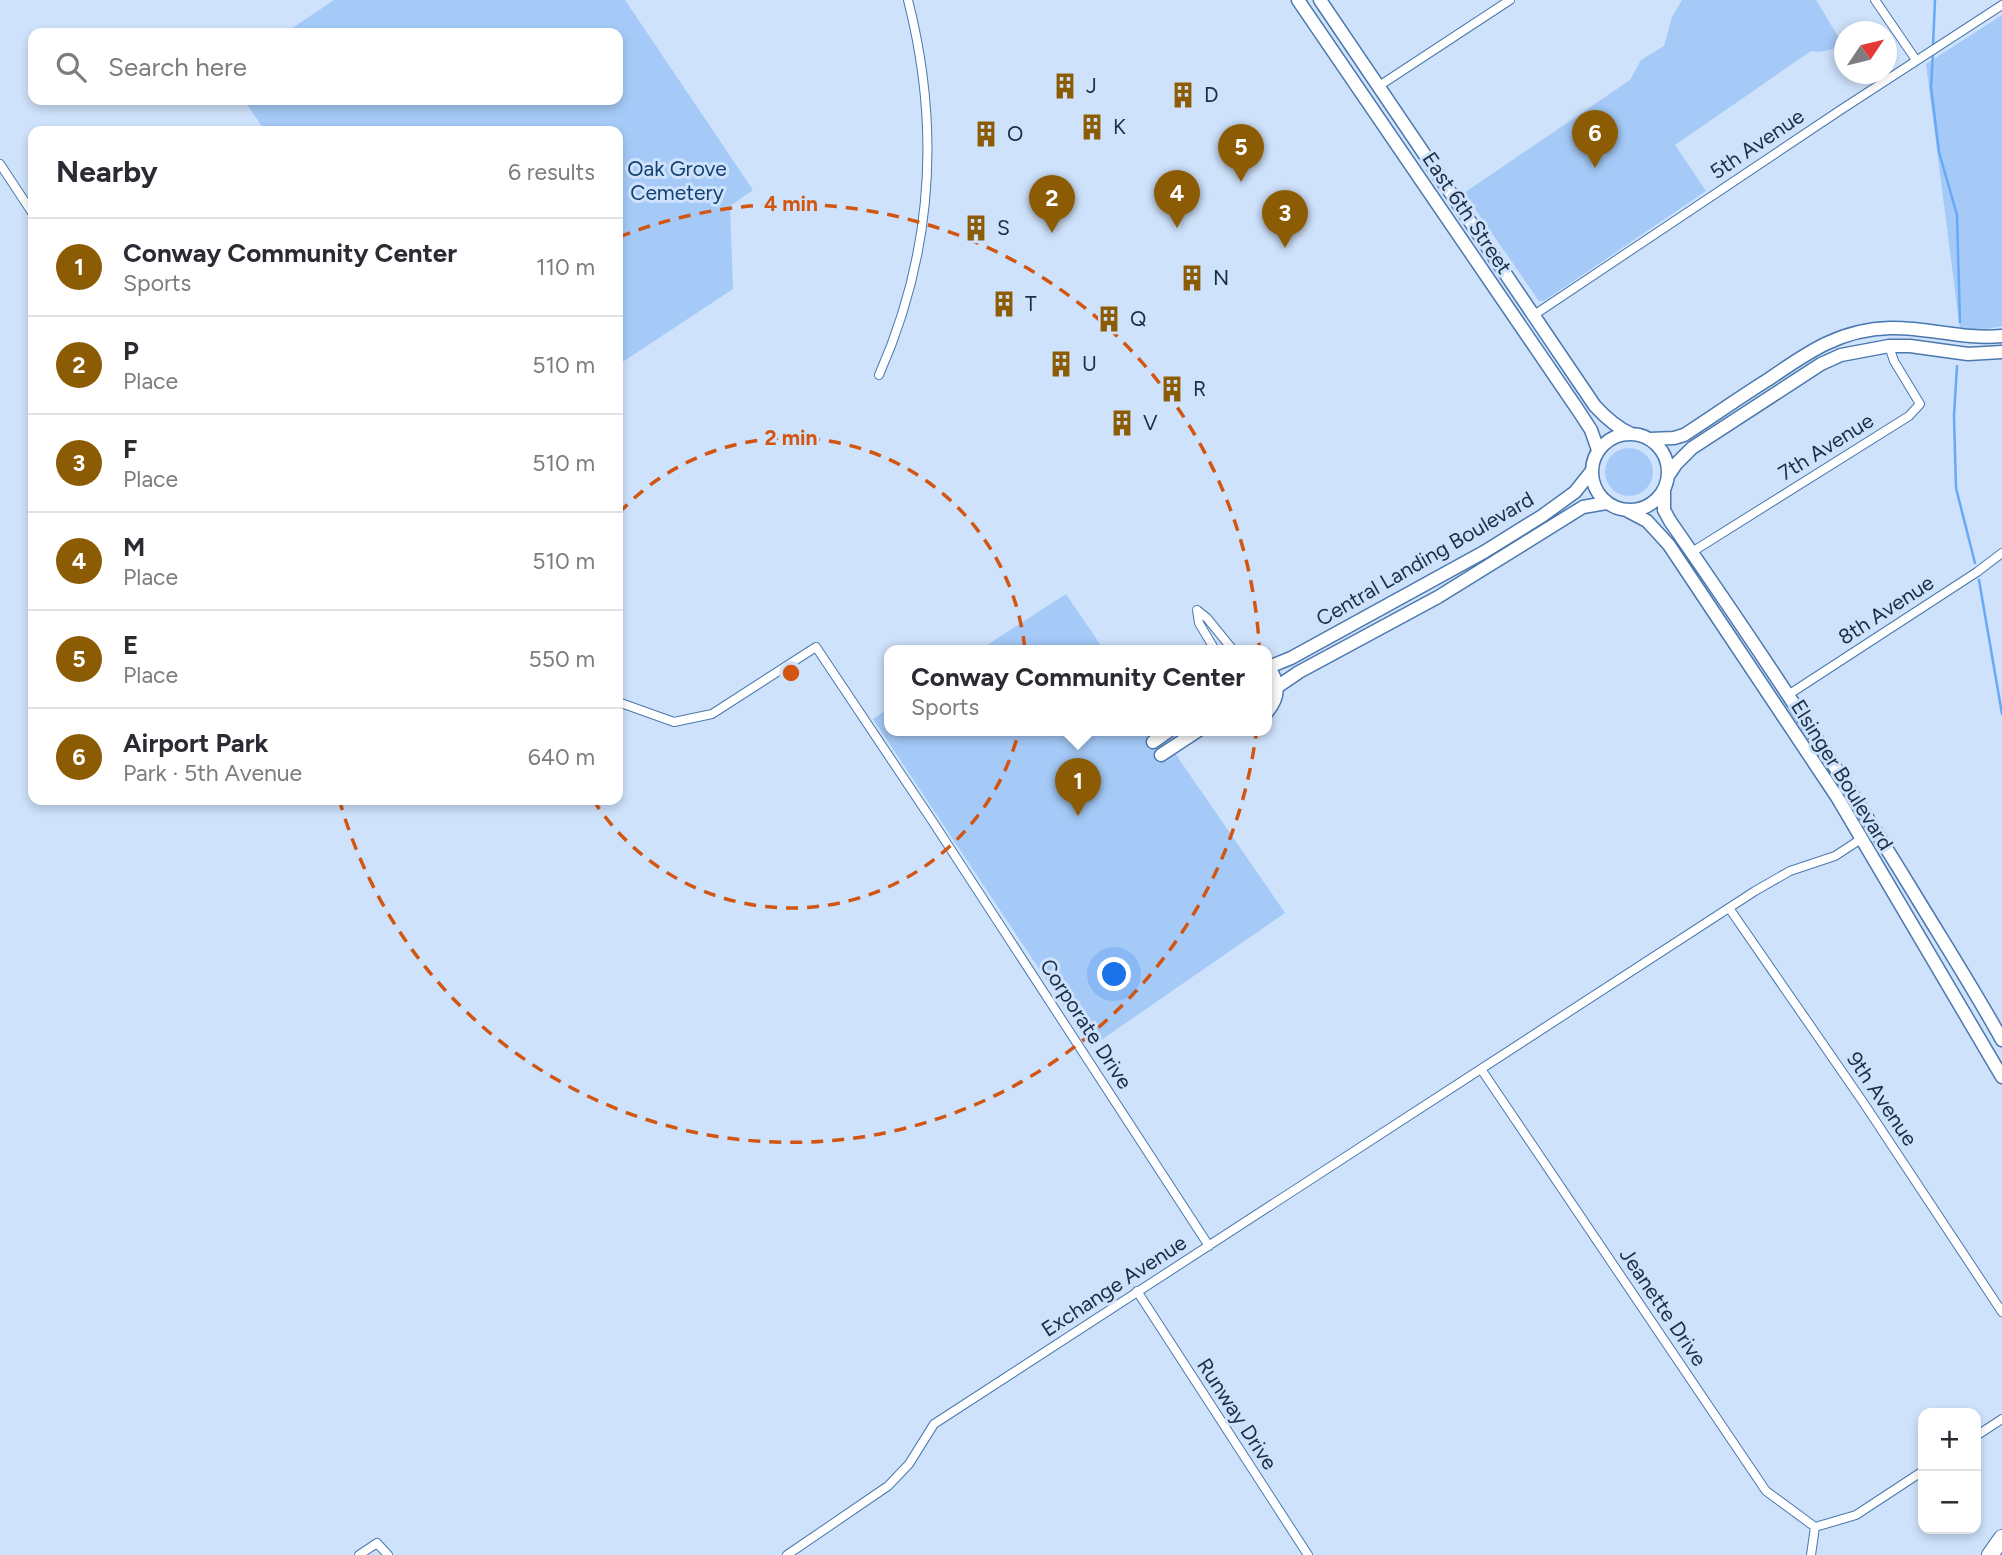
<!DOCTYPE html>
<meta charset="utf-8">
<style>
body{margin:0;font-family:Figtree,sans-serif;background:#f7f7f7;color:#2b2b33}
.controls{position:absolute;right:21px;bottom:21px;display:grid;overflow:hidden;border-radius:14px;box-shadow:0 4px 10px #0003}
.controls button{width:63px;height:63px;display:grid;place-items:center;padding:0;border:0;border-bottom:2px solid #e1e1e2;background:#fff;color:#2b2b33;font:35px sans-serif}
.compass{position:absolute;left:1834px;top:21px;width:63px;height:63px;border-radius:50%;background:#fff;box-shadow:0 4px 10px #0003;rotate:55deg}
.you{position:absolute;left:1115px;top:975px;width:24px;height:24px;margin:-18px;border:5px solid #fff;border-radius:50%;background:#1a73e8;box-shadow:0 0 0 10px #1a73e833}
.badge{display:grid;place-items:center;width:46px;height:46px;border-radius:50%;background:#8c5c04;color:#fff;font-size:23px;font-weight:700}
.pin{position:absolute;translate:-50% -58px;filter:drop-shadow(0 2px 4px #0008)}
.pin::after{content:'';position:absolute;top:37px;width:24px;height:21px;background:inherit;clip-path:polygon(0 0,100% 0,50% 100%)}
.popup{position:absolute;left:884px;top:645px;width:388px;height:91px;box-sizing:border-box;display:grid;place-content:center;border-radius:14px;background:#fff;filter:drop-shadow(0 2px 5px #0005);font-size:23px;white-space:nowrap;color:#7c7c81}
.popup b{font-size:26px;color:#2b2b33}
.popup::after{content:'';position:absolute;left:50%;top:100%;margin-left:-14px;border:14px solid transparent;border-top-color:#fff}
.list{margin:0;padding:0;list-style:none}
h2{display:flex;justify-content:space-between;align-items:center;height:91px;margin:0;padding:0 28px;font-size:30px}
h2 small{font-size:23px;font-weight:400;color:#7c7c81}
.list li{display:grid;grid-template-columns:46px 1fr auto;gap:21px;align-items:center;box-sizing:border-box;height:98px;padding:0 28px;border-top:2px solid #e1e1e2}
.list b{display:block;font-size:26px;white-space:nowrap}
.list p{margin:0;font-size:23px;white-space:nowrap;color:#7c7c81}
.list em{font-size:23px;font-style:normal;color:#7c7c81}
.icon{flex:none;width:38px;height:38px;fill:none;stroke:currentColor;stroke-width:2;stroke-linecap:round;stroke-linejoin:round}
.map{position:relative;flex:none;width:2002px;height:1555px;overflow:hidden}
.search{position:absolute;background:#fff;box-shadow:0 4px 10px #0003;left:28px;top:28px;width:595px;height:77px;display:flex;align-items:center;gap:18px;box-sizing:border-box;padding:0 24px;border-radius:14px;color:#7c7c81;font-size:26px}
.panel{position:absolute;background:#fff;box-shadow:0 4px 10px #0003;left:28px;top:126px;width:595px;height:679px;border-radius:14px}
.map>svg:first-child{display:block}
.green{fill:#a5caf8}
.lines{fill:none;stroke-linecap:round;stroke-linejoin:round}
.stream{stroke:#67a9f6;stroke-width:2.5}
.street-casing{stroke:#4a78af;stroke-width:10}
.secondary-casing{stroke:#4a78af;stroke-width:15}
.highway-casing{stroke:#4a78af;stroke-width:18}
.street{stroke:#fff;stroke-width:8}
.secondary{stroke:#fff;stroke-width:12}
.highway{stroke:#fff;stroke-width:16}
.ring{fill:none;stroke:#d35512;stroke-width:3.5;stroke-dasharray:12 9}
.labels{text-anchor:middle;stroke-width:6;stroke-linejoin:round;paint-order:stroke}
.poi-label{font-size:21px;fill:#1a2e45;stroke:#cee2fb;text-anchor:start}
.street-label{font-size:21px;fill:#1a2e45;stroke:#cee2fb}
.park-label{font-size:21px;fill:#144272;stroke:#cee2fb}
.centre{fill:#d35512;stroke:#cee2fb;stroke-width:3.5}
.ring-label{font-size:21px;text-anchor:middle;font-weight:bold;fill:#d35512;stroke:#cee2fb;stroke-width:6;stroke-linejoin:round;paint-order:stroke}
</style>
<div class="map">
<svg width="2002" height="1555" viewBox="0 0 2002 1555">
<rect width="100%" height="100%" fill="#cee2fb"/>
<path class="green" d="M334,0H625L753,190L730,206L733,289L618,365V131H265L244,100H618V33H285Z
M1682,0H1816L1844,46L1819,52L1811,51L1675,145L1706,191L1544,301H1539L1464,193L1630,80L1641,60L1664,46L1672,17Z
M2002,15V326L1987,329L1960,330L1926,64Z
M1605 472a24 24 0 1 1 48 0a24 24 0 1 1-48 0Z
M1066,594L1104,650H979Z
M889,708V730H1159L1285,913L1091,1047L873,719Z"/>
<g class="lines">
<path class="stream" d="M1933,46L1935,0
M1933,52L1931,87L1939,152L1957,215L1960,322
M1957,366L1954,416L1956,488L1975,563
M1979,580L2002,714"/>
<g class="street-casing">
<path id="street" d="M1875,0L1916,60
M1379,86L1510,0
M0,164L33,214
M1534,315L1839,111L2002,5
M879,375C933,253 941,129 908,0
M1692,552L1909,416L1920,404L1894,361L1889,346
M1197,610L1207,618L1233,650
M1197,610L1199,623L1215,650
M1788,695L1977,572L2002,553
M618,702L674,722L712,714L816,647L933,822L1209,1246
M1729,908L1863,1102L2002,1312
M1481,1069L1766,1491L1815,1527L1811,1555
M1137,1291L1308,1555
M1976,1436L2002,1419
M1815,1527L1856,1515L1923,1471
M359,1555L377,1543L388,1555
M787,1555L888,1486L909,1464L934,1424L1755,891L1790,871L1835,856L1861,839"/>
</g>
<g class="secondary-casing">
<path id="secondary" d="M1298,0L1578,410L1591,430L1598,450
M1320,0L1595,406C1606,418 1616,427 1631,434
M1592 472a38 38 0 1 1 76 0a38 38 0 1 1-76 0Z
M1650,439L1674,438L1684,435C1712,417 1740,397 1769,379C1808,352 1841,329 1890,328C1928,327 1964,340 2002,336
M1668,476L1676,464L1692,448L1821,364L1841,355L1889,346H1910L1968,354L2002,352
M1664,490V510L1670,521C1757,646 1841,773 1920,903C1948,949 1976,993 2002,1040
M1628,511L1647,521L1669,545L1837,797L2002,1077
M1267,666C1280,681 1280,697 1267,712
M1269,667L1291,658L1484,552L1542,516L1575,492L1591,472
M1277,687L1299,672L1438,597L1583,507L1606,503
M1153,742L1170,730
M1161,755L1199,730"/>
</g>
<g class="highway-casing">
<path id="highway" d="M1990,1555L2002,1538"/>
</g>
<use href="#street" class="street"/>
<use href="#secondary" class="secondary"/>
<use href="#highway" class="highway"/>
</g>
<g class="ring">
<path d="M619 513A235 235 0 1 1 594 801"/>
<path d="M619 237A469 469 0 1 1 340 802"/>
</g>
<defs>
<g id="building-bare" transform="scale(2.1)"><path d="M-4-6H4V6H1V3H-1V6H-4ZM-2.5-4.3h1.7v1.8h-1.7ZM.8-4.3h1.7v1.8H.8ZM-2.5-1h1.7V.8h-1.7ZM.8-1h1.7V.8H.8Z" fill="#8c5c04" stroke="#cee2fb" stroke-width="2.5" paint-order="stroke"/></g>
</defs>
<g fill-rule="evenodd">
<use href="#building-bare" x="1065" y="86"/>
<use href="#building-bare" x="1183" y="95"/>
<use href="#building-bare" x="1092" y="127"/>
<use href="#building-bare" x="986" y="134"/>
<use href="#building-bare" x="976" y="228"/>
<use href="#building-bare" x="1192" y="278"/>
<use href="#building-bare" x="1004" y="304"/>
<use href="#building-bare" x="1109" y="319"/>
<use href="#building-bare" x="1061" y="364"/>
<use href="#building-bare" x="1172" y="389"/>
<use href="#building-bare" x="1122" y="423"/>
</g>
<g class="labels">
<g class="poi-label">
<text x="1086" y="93">J</text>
<text x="1204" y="102">D</text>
<text x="1113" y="134">K</text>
<text x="1007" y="141">O</text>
<text x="997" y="235">S</text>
<text x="1213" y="285">N</text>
<text x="1025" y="311">T</text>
<text x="1130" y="326">Q</text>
<text x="1082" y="371">U</text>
<text x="1193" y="396">R</text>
<text x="1143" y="430">V</text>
</g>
<g class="street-label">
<text transform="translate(1757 144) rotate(-34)" y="7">5th Avenue</text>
<text transform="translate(1467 213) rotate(56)" y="7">East 6th Street</text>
<text transform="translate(1826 447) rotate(-32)" y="7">7th Avenue</text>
<text transform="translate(1425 559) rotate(-30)" y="7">Central Landing Boulevard</text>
<text transform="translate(1886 610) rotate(-33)" y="7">8th Avenue</text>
<text transform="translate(1842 775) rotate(58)" y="7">Elsinger Boulevard</text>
<text transform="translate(1086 1024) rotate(57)" y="7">Corporate Drive</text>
<text transform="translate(1882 1099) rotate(56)" y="7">9th Avenue</text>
<text transform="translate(1114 1286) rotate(-33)" y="7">Exchange Avenue</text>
<text transform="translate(1663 1307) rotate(56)" y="7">Jeanette Drive</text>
<text transform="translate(1237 1414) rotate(57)" y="7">Runway Drive</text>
</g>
<g class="park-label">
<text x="677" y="176">Oak Grove<tspan x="677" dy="24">Cemetery</tspan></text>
</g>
</g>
<circle cx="791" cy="673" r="10" class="centre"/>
<g class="ring-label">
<text x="791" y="211">4 min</text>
<text x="791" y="445">2 min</text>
</g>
</svg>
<div class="controls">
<button>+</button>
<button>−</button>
</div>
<svg class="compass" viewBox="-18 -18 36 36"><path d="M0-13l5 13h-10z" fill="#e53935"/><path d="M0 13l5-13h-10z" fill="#7c7c81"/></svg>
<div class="you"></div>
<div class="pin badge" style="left:1078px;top:816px">1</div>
<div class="popup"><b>Conway Community Center</b>Sports</div>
<div class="pin badge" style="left:1052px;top:233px">2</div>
<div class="pin badge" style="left:1285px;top:248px">3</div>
<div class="pin badge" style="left:1177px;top:228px">4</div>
<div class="pin badge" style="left:1241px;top:182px">5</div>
<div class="pin badge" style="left:1595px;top:168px">6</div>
<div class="search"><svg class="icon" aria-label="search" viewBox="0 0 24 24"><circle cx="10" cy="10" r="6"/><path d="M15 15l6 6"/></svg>Search here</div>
<section class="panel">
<h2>Nearby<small>6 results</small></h2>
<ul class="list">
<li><span class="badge">1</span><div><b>Conway Community Center</b><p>Sports</p></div><em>110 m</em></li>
<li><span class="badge">2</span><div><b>P</b><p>Place</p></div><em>510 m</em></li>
<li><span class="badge">3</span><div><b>F</b><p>Place</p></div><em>510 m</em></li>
<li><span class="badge">4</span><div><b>M</b><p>Place</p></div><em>510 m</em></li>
<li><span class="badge">5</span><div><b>E</b><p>Place</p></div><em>550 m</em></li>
<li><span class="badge">6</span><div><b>Airport Park</b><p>Park · 5th Avenue</p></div><em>640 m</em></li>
</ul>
</section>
</div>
